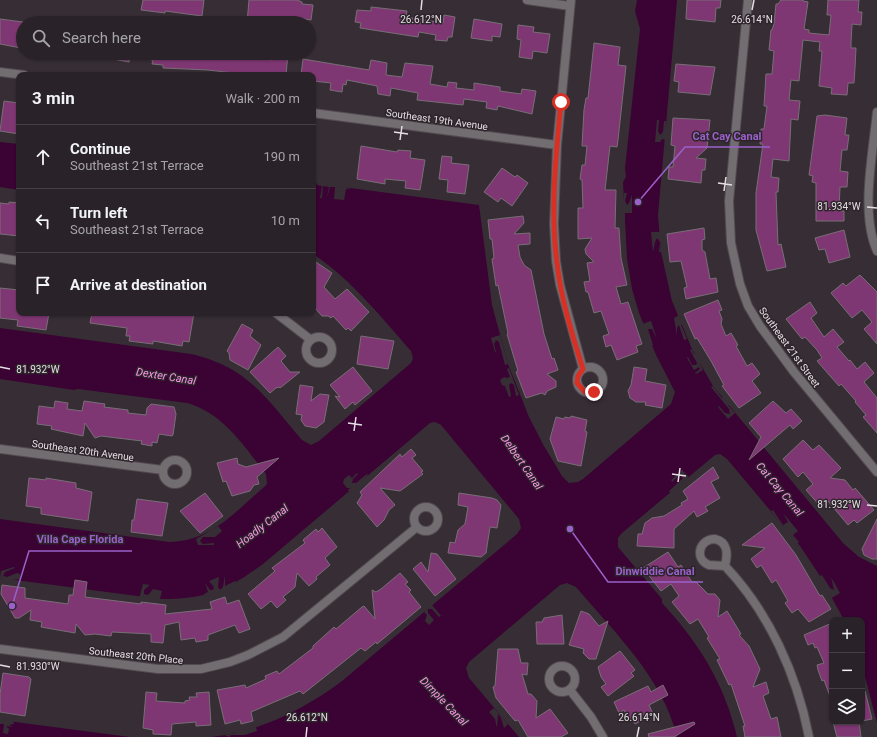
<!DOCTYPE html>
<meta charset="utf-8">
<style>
body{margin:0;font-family:Roboto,sans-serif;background:#352f34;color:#f1f3f6}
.controls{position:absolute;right:12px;bottom:12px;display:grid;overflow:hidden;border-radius:8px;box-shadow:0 1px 3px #0004}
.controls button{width:36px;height:36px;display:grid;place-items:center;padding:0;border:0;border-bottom:1px solid #453f45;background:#292228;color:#f1f3f6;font:20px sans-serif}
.stop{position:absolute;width:12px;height:12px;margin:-9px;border:3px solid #d93025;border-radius:50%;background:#fff}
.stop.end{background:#d93025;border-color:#fff;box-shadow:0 1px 4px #0008}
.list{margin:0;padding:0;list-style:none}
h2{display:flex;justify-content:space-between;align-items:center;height:52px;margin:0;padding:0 16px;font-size:17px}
h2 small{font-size:13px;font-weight:400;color:#a5a4a8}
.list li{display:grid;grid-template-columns:26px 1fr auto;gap:12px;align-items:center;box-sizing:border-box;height:64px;padding:0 16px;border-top:1px solid #453f45}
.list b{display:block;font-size:15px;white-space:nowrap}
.list p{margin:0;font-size:13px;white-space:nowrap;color:#a5a4a8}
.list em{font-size:13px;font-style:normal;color:#a5a4a8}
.icon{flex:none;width:22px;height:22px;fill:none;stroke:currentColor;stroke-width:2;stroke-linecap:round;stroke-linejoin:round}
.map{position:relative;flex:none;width:877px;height:737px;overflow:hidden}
.search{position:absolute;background:#292228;box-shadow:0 1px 3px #0004;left:16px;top:16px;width:300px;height:44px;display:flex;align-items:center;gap:10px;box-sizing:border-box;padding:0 14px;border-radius:22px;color:#a5a4a8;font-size:15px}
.panel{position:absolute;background:#292228;box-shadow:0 1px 3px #0004;left:16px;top:72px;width:300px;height:244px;border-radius:8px}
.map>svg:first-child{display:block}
.water{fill:#3a0333}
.pier{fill:#372e35}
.building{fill:#7f3774;stroke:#786e76}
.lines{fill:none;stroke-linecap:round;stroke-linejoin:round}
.street-casing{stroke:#534a51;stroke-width:10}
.street{stroke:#726d71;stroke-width:8}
.route{stroke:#d93025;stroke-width:5}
.ticks{fill:none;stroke:#e4dee3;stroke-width:1.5}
.labels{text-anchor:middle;stroke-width:3;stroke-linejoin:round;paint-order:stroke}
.street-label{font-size:10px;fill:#e4dee3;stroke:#2d252b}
.water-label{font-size:11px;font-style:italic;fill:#fc97ea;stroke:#2d252b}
.ticks-label{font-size:10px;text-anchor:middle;fill:#e4dee3;stroke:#2d252b;stroke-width:3;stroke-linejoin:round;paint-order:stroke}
.leader{fill:none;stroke:#9a61ca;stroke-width:1.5}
.callout-dot{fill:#9a61ca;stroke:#2d252b;stroke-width:1.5}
.callout-label{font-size:11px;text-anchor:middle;font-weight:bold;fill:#9a61ca;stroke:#2d252b;stroke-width:3;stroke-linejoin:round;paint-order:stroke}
</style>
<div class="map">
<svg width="877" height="737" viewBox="0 0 877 737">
<rect width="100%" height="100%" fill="#372e35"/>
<path class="water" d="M637,0H677L658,215L661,252L672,301L692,349L713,386L843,543L859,557L877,566V723L862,665V620H844L820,576L800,546L727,459L720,454L715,455L622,533L618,538V547L662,599V603C699,643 724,683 737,737H677C663,678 614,632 576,587L567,583L560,585L469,662L466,668L469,678L519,737H211C259,732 303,710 342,681L517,534L521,528L519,519L441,425L435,422L430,423L263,564C226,591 207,599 160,599L0,578V519L169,542C211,541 234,513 264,487L267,484L266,474C244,446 223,413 187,403L78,389L74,390L0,379V328L191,354C248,367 266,398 302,440L311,445L319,441L411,363L413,358L411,351C380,316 352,280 313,254V183L479,205L492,305L508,364L529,417L544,446L562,476L569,483L578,482L583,479L671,404L675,392L656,355L639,313L632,289L627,259L623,182L626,177L625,168L640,29L635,11Z
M0,142L19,144V190L0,187Z
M0,720L130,737H0Z"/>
<path class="pier" d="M657,120H659L658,131L660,135L663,132L664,121H666V140L662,139L660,142H655Z
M317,183L352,188L346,189L344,200L334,199L335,187H330L327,198L329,187L323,186L322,198H320L322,186L317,185Z
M624,193H627L625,201L627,205L629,203L632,195V213H625V219H624Z
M651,232H660L661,252H659L660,242L657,238L655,242L653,252Z
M679,315L682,324L681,325L687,339L684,340L679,325L677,328V336L674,318Z
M651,321L657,339L652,329H648L653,345L650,346L642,324Z
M500,335L508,364L505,365L499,342L496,340L494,344L496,352H495L491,338Z
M692,349L694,354L696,353L703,370L696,374L695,373L700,369L699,367L694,370L687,358L688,357L692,365H696L697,363L690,350Z
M509,368L519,395L516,396L514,385L511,383L509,385L511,396L509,397L505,386L502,385L500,380L504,377L507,378L510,377L507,369Z
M713,386L722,398L724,397L730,404L728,405L735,413L728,419L718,407L719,406L725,413L730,414L729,409L711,387Z
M682,470L689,477L671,494L669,491L683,478L680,475L672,482L671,480Z
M357,473L358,474L353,479L352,483H356L367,474L368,475L350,493L348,490L350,488H347L343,483L344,479L349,475L352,478Z
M773,510L783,525L788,522L783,513L798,531L793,535L799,542L797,544L771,511Z
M218,526L222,531L215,537H203L200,541L203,544L214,543V545H198L196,539Z
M14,567L15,568L5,572L3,576L7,577L17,573L20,574V579L12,580V582L3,580V578H0L1,571Z
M225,575V586L235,581L237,583L222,591V593L205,596L204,594L208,592L205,583L210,590H213L214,587L209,581L219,577L218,587L220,590L223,587Z
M822,575L830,588L834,590L831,577L840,593L830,599L820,576Z
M143,584L150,585L144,590V594L148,595L153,589L162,591L160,599H139Z
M432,605L441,616L439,617L432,609H428V613L434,620L429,625L425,621L427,615L424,612Z
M494,708L508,724L504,728L501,718L498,714L497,728L495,719L489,712Z
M0,719L13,721L14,724L9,725L13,727L6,726L9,729L8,734L3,733L4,724H0V726Z
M256,727L257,731L245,735H231L229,737L224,735L236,733V730L244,728L245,730Z"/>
<path class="building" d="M143,0H204L202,16L165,11V13L141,10Z
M249,0H297L302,2V4L313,5L311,20L299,18L298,23H247Z
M687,0H721L720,8H716L715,22L686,19Z
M781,0H803V1L808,2L804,29L809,30V33L829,35L831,15H827L828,0H859L858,12H862L861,25L852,24L851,43V48H856L855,68L854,83H848L847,95L831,94L832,88L819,86L822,51H819L820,42L803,40L799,81L791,80L789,100L800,101L798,120L791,119L789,161L773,159L771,177L779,178L778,192H776L778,245L781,244L786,267L767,271L756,230V193L763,144H760L761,129H764L767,106H764L766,74H772L774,51L769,50L771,30H772L774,24L776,4H778Z
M371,7L407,11L406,17L443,23L444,15L455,17L452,37H448L447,41L435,40L436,35L419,32L418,37L360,28L361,23L355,22L357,10L371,11Z
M0,19L23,22V44L21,48L0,44Z
M474,19L502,24L500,37L492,36V41L471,38Z
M518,25L534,27L533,32L550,34L547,53L533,51L532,59L519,57L521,40L517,39Z
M594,43L620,47L618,65L626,66L618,140L617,147L610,146L605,190H616L615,228H619L621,258L627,285L616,287L621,304L628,302L642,344L636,346L638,352L617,360L611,345L606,347L603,336L609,334L601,311L594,313L588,292H586L584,282L590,281L587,263L594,262L586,254L585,249L592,238L578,239V208H583L582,180L580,179L582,165H585L587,146H582L584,110L586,98H588Z
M103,53H131L129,62L102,57Z
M136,53H212L231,57L232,53H236L251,55V57L272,60V53H288L286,75H234V73L208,70L163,68V65L152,64L153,60L136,58Z
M303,59L369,70L371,60L387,63L386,75L402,77L405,63L433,66L430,84L447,87L448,82L457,83L456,88L474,90V83L500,87V91L521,94L522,89L536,91L532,114L498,106L497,110L486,108L487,102L464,99L463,105L417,100L418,93L391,88L390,96L378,94L377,86L347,80L346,85L343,84L342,92L330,90L331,83L313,81V75H301Z
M676,64L715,67L710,95L678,92L679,82L674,81Z
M4,101L19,103V134L0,131Z
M825,115L847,118L845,135H849L847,150H842L840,171L848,172L847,187H840L839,211H844V221H816V183L812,182L813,176L809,175L817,116Z
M673,118L710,120L707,148L696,158L706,159L705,170H702L701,183L668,179L669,167H673L675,146L671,145Z
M361,146L397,152L398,150L411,151L410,158L425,160L420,190L405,188L406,181L385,179V184L357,179Z
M442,156L452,157L451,163L469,165L465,194L447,192L448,180L439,179Z
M502,168L515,177L517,175L528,183L512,206L501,198L498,202L484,192Z
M9,202L19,203V236L0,234V203L9,204Z
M523,216L524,223L514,234L530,233V244L518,245L520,257L524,265L531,270L544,334L552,359L554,358L558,370L547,374L556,381V387L547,391L545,395L542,393L526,398L516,372L518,371L507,334L508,333L498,285L496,286L492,259L494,258L492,239H490L488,220Z
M704,228L705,239L702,240V250L705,252L710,279L716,278L718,292L686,299L684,288L687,287L681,261L670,262L667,234Z
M844,230L850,257L829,263L825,249L819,250L815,238Z
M313,260L332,273L324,287L335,299L347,289L369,312L351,331L348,328L346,330L333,316L331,318L328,316H322L313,306Z
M860,275L877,292V344L864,329L872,322L862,310L852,318L831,293L843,283L846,286Z
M0,288L19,290V313H49L46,330L17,326L18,320L0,318Z
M718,300L722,310L719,311L722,319L721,324L726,336L731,333L738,345L736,346L747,366L752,363L760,374L752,381L761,393L739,408L722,386L724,385L711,361L697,338L695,339L684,314Z
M810,302L817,313L811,318L824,337L833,329L844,342L837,347L849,361L850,360L857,369L865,362L874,373L864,382L877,398V433L863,417L866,415L855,402L856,401L841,384L839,386L817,361L822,358L817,350L805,337L802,339L786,319Z
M92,313H194L189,342L183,341L182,346L153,341V344L129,341L130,336H126L127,328L90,323Z
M242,324L253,330L250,336L261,345L248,370L230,360L229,353L227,351Z
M361,336L394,341L388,369L357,364Z
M278,347L286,356L281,361L285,366L290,372H300L280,388L279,387L276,388L270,393L250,372Z
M353,367L372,391L355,405L353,402L345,409L335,396L340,397L330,385Z
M634,367L647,369L645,381L666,385L662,408L645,405L646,402H636L630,398L628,391L631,385Z
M300,385L313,387L311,401L320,394L329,395L324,422L316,428L305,426L301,420L302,415L296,414Z
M55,401L68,403L67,409L82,411L84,401L105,404L104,407L128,410V413L146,415L147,408L151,404L174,407L176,414L173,435L172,436L159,434L157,443L152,442V446L141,444L142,441L101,436L95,438L85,423L83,436L51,429L52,426L37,424L39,406L54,408Z
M773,401L786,413L791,409L802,421L793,429L790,425L749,460L761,437L749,423Z
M571,416L587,420L585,431L587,432L581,466L558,461L550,439L556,417L564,419L565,417L570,418Z
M803,440L813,450L819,445L841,468L830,478L845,480L853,490L855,488L874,510L857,523L854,520L848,525L828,501L821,507L806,490L813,484L803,472L798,477L783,459Z
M411,449L416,455L412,458L423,471L421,472L423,474L400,491L380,488L395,505L389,510L384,520L377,527L357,503L362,495L360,492L400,454L402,457Z
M237,458L238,464L246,467L279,458L257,477L259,484L254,485L250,491L232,496L226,481L223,482L217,463Z
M713,467L719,478L711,482L720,498L705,507L708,511L697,517L694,511L674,529V548L637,546L638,534H642L645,523L652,518L664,516L682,505L681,503L688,499L683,491Z
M29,478L46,480V478L76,483V488L92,492L88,521L41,514V508L26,506Z
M205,493L223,516L200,533L180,511Z
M459,493L492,498L497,500L501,505L497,528L490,527L486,553L481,557L448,553L450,542L455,543L458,530L465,524L468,507L458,505Z
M137,499L168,503L162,536L131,532L132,520H134Z
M877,519V559H872L864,555L862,549Z
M772,523L796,555L820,596L822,595L831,609L809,622L798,609L792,613L785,603L788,601L776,580L772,583L761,565L757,568L751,559L765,548L742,545Z
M322,528L337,547L325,558L330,565L316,577L317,579L309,586L297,573L295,587L283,597L286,600L277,608L271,601L261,609L248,594L275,571L272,568L305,543L303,540L316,529L318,532Z
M668,552L678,567L681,565L692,582H696L708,594H715L720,600L718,617L727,611L741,634L739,635L749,646L760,669L753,687L766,682L769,693L763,696L771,719L777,717L781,737H745L743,726H745L731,684L729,685L717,660L720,659L707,638L709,637L698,619L690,624L672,602L679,596L671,584L661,591L643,568Z
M431,553L437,554L456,579L435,596L413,569L421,562L428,572Z
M400,573L408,582L405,584L411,590L409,592L421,607L377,644L376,642L365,651L361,648L303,694L300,691L251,712L253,721L241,724L240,720L225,724L217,690L245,685L246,688L266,679L265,676L277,671L279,674L313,648V646L334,627L336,629L362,607L364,606L375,619L372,590L376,592L381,589Z
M75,580L87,582L85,597L141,604V602L166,605L165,614L212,609L210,602L225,597L227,604L239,600L250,629L239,633L235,625L208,635V640L196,642L195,638L181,640L179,622L165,625L163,643L151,642V634L112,632L111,636L95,634L85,635L76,624L75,633L41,627L42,622L30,620L31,610L19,618H15L1,594L2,585L25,588V598L68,604L69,595H73Z
M581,611L589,614L599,626L608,621L596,659H589L583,653L584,649L569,645Z
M562,615L564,644H537L536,622H542L544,618Z
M832,623V699H831L824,680L822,681L818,670L817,665L824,663L817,647L815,648L813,643L808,645L804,635Z
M498,649H518L521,663H528L527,675L522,674L528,694H531L537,701L536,718L550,709L568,733L561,737H528L518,720L515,721L496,698L493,687L495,686Z
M620,651L635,670L631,673L634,676L608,696L601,687L606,684L601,677L598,667Z
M3,673L29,677L31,679L25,716L0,712V694Z
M663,685L668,695L649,705L653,714L635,724L632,719L628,718L624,710L619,713L614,702L648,686L651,692Z
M862,691H865L872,719L862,721Z
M146,692L157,693L156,701L185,703V701L190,700L189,697H197L196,693L209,692L211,725L196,726V722L172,724L171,735L153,734V730L143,728Z
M694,722L695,724L674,737H649L648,734Z
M833,722H859L861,737H837Z"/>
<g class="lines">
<g class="street-casing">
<path id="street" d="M527,0L570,6
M571,0L557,145L554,224L556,261L560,285L583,369
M748,0L729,201L731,243L740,284L748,306L760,326L794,372L877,472
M0,72L24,75
M877,112C873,153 860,213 877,251
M313,113L557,145
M0,258L19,261
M276,313L311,340
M306 350a13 13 0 1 1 26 0a13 13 0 1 1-26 0Z
M577 380a13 13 0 1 1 26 0a13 13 0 1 1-26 0Z
M0,449L163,470
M163 472a12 12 0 1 1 24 0a12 12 0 1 1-24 0Z
M414 519a12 12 0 1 1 24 0a12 12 0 1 1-24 0Z
M715,539C728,542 728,554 725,566L709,565C694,559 699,539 715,539Z
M725,566C769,612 797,675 809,737
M0,649L158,669H201L230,662L248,655L283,637L417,527
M549 679a13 13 0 1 1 26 0a13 13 0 1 1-26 0Z
M570,690L591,717L603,737"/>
</g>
<use href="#street" class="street"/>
</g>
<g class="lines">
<path class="route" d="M561,102C556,155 550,209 557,263C561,299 572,334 583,369L578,376L577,383L585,392H594"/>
</g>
<path class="ticks" d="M421,10L422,0M752,10L754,0M394,132L408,134M400,140L402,126M718,183L732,185M724,191L726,177M867,207L877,208M0,367L10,369M348,423L362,425M354,431L356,417M672,474L686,476M678,482L680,468M867,505L877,506M0,665L10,667M306,737L307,727M637,737L639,727"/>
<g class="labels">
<g class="street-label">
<text transform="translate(437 119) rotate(8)" y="4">Southeast 19th Avenue</text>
<text transform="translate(790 347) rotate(54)" y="4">Southeast 21st Street</text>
<text transform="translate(83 450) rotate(8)" y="4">Southeast 20th Avenue</text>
<text transform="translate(136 655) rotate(6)" y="4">Southeast 20th Place</text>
</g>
<g class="water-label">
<text transform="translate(166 376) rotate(9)" y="4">Dexter Canal</text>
<text transform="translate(522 462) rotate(55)" y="4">Delbert Canal</text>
<text transform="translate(780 489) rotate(50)" y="4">Cat Cay Canal</text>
<text transform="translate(262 526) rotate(-38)" y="4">Hoadly Canal</text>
<text transform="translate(444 701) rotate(46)" y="4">Dimple Canal</text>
</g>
</g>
<g class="ticks-label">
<text x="421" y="23">26.612°N</text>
<text x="752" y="23">26.614°N</text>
<text x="839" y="210">81.934°W</text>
<text x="38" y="373">81.932°W</text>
<text x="839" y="508">81.932°W</text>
<text x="38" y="670">81.930°W</text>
<text x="307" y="721">26.612°N</text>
<text x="639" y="721">26.614°N</text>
</g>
<path class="leader" d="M638 202L685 147H770M12 606L29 551H132M570 529L608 582H703"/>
<g class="callout-dot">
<circle cx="638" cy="202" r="4"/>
<circle cx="12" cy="606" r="4"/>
<circle cx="570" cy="529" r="4"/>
</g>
<g class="callout-label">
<text x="727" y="140">Cat Cay Canal</text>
<text x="80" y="543">Villa Cape Florida</text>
<text x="655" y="575">Dinwiddie Canal</text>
</g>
</svg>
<div class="controls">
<button>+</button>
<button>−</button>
<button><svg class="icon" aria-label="layers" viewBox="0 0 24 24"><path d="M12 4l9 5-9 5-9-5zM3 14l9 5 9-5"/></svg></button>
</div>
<div class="stop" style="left:561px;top:102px"></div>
<div class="stop end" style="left:594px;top:392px"></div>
<div class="search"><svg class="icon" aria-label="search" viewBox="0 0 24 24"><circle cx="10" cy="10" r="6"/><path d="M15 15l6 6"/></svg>Search here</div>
<section class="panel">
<h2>3 min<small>Walk · 200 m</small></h2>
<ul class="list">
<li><svg class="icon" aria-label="ahead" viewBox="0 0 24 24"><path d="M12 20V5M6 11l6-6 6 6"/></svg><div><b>Continue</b><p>Southeast 21st Terrace</p></div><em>190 m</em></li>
<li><svg class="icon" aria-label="left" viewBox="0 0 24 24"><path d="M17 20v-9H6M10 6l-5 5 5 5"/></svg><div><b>Turn left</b><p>Southeast 21st Terrace</p></div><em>10 m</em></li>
<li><svg class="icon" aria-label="arrive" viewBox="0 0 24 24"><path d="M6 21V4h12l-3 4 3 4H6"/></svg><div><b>Arrive at destination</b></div></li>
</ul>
</section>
</div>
